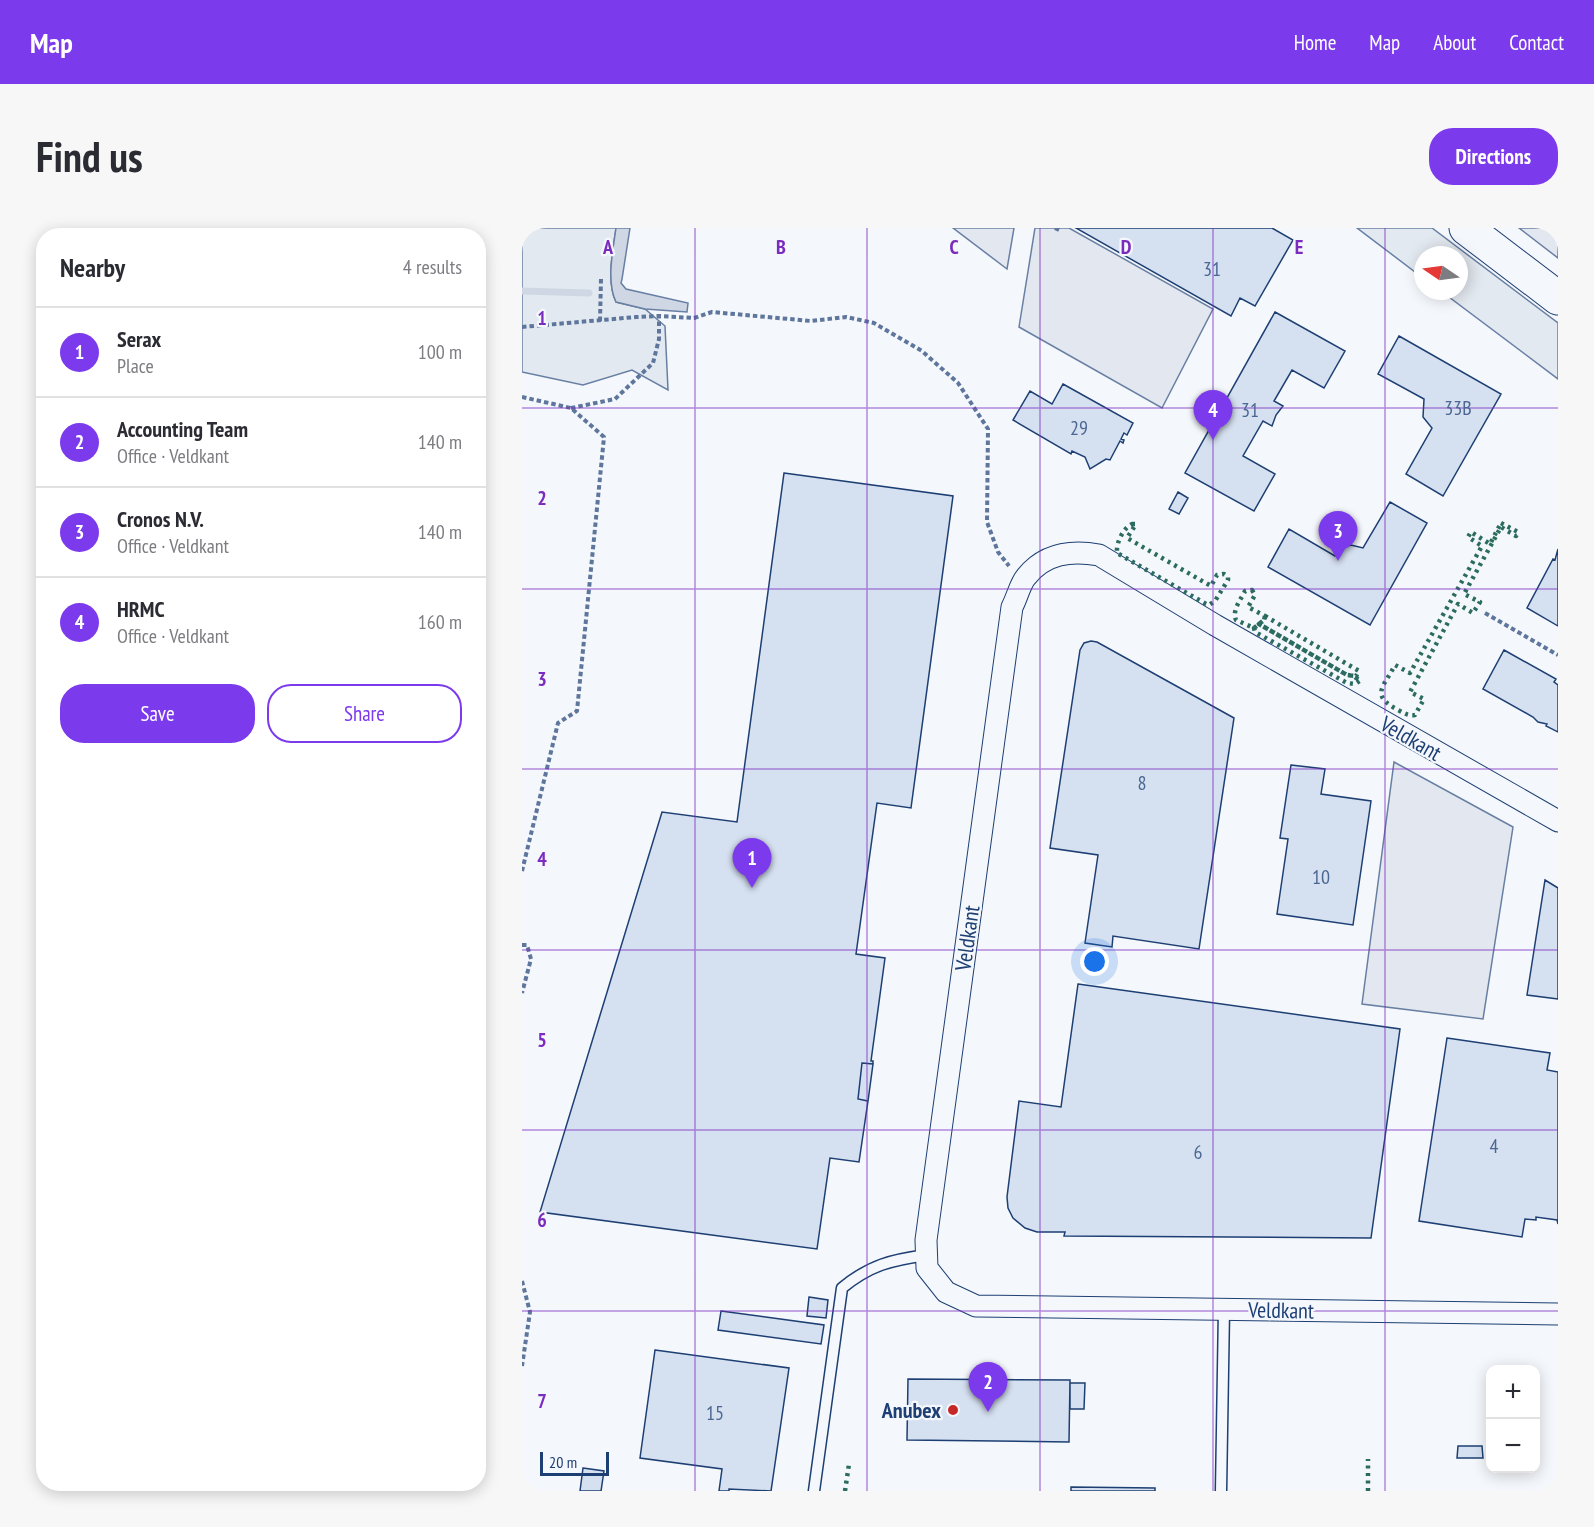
<!DOCTYPE html>
<meta charset="utf-8">
<style>
body{margin:0;font-family:"PT Sans Narrow",sans-serif;background:#f7f7f7;color:#2b2b33}
.controls{position:absolute;right:18px;bottom:18px;display:grid;overflow:hidden;border-radius:12px;box-shadow:0 3px 15px #0003}
.controls button{width:54px;height:54px;display:grid;place-items:center;padding:0;border:0;border-bottom:2px solid #e1e1e2;background:#fff;color:#2b2b33;font:30px sans-serif}
.compass{position:absolute;left:892px;top:18px;width:54px;height:54px;border-radius:50%;background:#fff;box-shadow:0 3px 15px #0003;rotate:283deg}
.scale{position:absolute;left:18px;bottom:15px;width:69px;box-sizing:border-box;padding-left:6px;border:3px solid #1d3f73;border-top:0;font-size:16px;line-height:21px;white-space:nowrap;color:#1d3f73;-webkit-text-stroke:4px #f4f7fb;paint-order:stroke}
.you{position:absolute;left:573px;top:734px;width:21px;height:21px;margin:-15px;border:4px solid #fff;border-radius:50%;background:#1a73e8;box-shadow:0 0 0 9px #1a73e833}
.badge{display:grid;place-items:center;width:39px;height:39px;border-radius:50%;background:#7c3aed;color:#fff;font-size:20px;font-weight:700}
.pin{position:absolute;translate:-50% -50px;filter:drop-shadow(0 2px 3px #0008)}
.pin::after{content:'';position:absolute;top:32px;width:21px;height:18px;background:inherit;clip-path:polygon(0 0,100% 0,50% 100%)}
.list{margin:0;padding:0;list-style:none}
h2{display:flex;justify-content:space-between;align-items:center;height:78px;margin:0;padding:0 24px;font-size:26px}
h2 small{font-size:20px;font-weight:400;color:#7c7c81}
.list li{display:grid;grid-template-columns:39px 1fr auto;gap:18px;align-items:center;box-sizing:border-box;height:90px;padding:0 24px;border-top:2px solid #e1e1e2}
.list b{display:block;font-size:22px;white-space:nowrap}
.list p{margin:0;font-size:20px;white-space:nowrap;color:#7c7c81}
.list em{font-size:20px;font-style:normal;color:#7c7c81}
.actions{display:flex;gap:12px;padding:18px 24px}
.actions a{flex:1;padding:14px 0;border:2px solid #7c3aed;border-radius:24px;text-align:center;font-size:21px;color:#7c3aed}
.actions .main{background:#7c3aed;color:#fff}
.map{position:relative;flex:none;width:1036px;height:1263px;overflow:hidden;border-radius:24px}
header{display:flex;align-items:center;gap:36px;box-sizing:border-box;height:84px;padding:0 30px;background:#7c3aed;color:#fff}
header strong{font-size:28px}
nav{display:flex;gap:33px;margin-inline-start:auto;font-size:21px}
.intro{display:flex;align-items:center;justify-content:space-between;box-sizing:border-box;height:144px;padding:0 36px}
h1{margin:0;font-size:42px}
.button{padding:15px 27px;border-radius:24px;background:#7c3aed;color:#fff;font-size:21px;font-weight:700}
main{display:flex;gap:36px;padding:0 36px}
aside{flex:1;background:#fff;border-radius:24px;box-shadow:0 3px 15px #0003}
.map>svg:first-child{display:block}
.green{fill:#e3e9f0;stroke:#687fa3;stroke-width:1.5}
.parking{fill:#e3e8f0;stroke:#687fa3;stroke-width:1.5}
.water{fill:#cfd7e4;stroke:#687fa3;stroke-width:1.5}
.lines{fill:none;stroke-linecap:round;stroke-linejoin:round}
.stream{stroke:#cfd7e4;stroke-width:7}
.building{fill:#d5e0f0;stroke:#1d3f73;stroke-width:1.5}
.service-casing{stroke:#1d3f73;stroke-width:13}
.minor-casing{stroke:#1d3f73;stroke-width:23}
.trunk-casing{stroke:#1d3f73;stroke-width:35}
.path{stroke:#5e769c;stroke-width:4;stroke-dasharray:4.5 3;stroke-linecap:butt}
.service{stroke:#f4f7fb;stroke-width:10}
.minor{stroke:#f4f7fb;stroke-width:21}
.trunk{stroke:#f4f7fb;stroke-width:33}
.hedge{stroke:#2c6c60;stroke-width:4.5;stroke-dasharray:3 4.5;stroke-linecap:butt}
.grid{fill:none;stroke:#7b2cbf;stroke-width:1.5;stroke-opacity:0.55}
.poi-dot{fill:#c62828;stroke:#f4f7fb;stroke-width:2}
.labels{text-anchor:middle;stroke-width:4.5;stroke-linejoin:round;paint-order:stroke}
.number-label{font-size:20px;fill:#4b6792}
.street-label{font-size:22px;fill:#1d3f73;stroke:#f4f7fb}
.poi-label{font-size:22px;font-weight:bold;fill:#1d3f73;stroke:#f4f7fb;text-anchor:end}
.grid-label{font-size:20px;text-anchor:middle;font-weight:bold;fill:#7b2cbf;stroke:#f4f7fb;stroke-width:4.5;stroke-linejoin:round;paint-order:stroke}
</style>
<header>
<strong>Map</strong>
<nav><a>Home</a><a>Map</a><a>About</a><a>Contact</a></nav>
</header>
<div class="intro"><h1>Find us</h1><a class="button">Directions</a></div>
<main>
<aside>
<h2>Nearby<small>4 results</small></h2>
<ul class="list">
<li><span class="badge">1</span><div><b>Serax</b><p>Place</p></div><em>100 m</em></li>
<li><span class="badge">2</span><div><b>Accounting Team</b><p>Office · Veldkant</p></div><em>140 m</em></li>
<li><span class="badge">3</span><div><b>Cronos N.V.</b><p>Office · Veldkant</p></div><em>140 m</em></li>
<li><span class="badge">4</span><div><b>HRMC</b><p>Office · Veldkant</p></div><em>160 m</em></li>
</ul>
<div class="actions"><a class="main">Save</a><a>Share</a></div>
</aside>
<div class="map">
<svg width="1036" height="1263" viewBox="0 0 1036 1263">
<rect width="100%" height="100%" fill="#f4f7fb"/>
<path class="green" d="M0,0H94C91,23 84,53 94,74L123,81L143,98L146,162L110,142L61,157L0,144Z
M835,0H910L1036,95V151L919,63H937V27H901V50Z"/>
<path class="parking" d="M431,0H492L485,41Z
M513,0H547L691,81L640,180L497,99Z
M997,0H1036V30Z
M872,534L991,599L961,791L840,776Z"/>
<path class="water" d="M94,0H108L100,51L99,55L104,61L166,75L165,84L123,81L94,74C84,53 91,22 94,0Z"/>
<g class="lines">
<path class="stream" d="M0,63L67,65"/>
</g>
<path class="building" d="M554,0H750L771,12L733,78L718,70L709,88Z
M753,84L823,123L802,160L770,142L752,173L761,178L754,187L750,198L741,193L721,228L753,246L732,283L663,245Z
M877,108L979,166L921,268L884,246L910,200L901,189L902,171L856,146Z
M541,156L611,195L605,207L602,205L599,211L602,212L601,215L598,213L588,232L584,231L568,241L563,229L550,223L549,226L491,192L508,163L530,176Z
M262,245L431,268L389,580L355,575L334,726L363,730L349,833H351V836L340,835L336,871L346,873L337,934L308,930L295,1021L18,984L140,584L215,594Z
M656,264L666,270L657,286L647,281Z
M868,274L905,295L848,397L746,339L767,301L813,328L822,319L829,317L841,320Z
M1036,321V398L1005,380L1031,331L1033,332Z
M569,413L575,414L712,490L677,721L591,708L590,719L563,715L576,627L528,620L558,422L562,415Z
M982,422L1034,451L1032,454L1036,457V504L1024,498L1025,496L1016,494L1011,489L961,461Z
M769,537L803,541L799,566L849,573L831,697L755,686L766,611L758,610Z
M1023,652L1036,660V771L1005,767Z
M556,756L878,801L849,1010L542,1008L543,1004H515L503,1000L491,990L486,980L485,969L497,873L539,879Z
M925,810L1028,825L1025,842L1036,844V996L1035,992L1014,989V992L1003,991L1000,1009L897,993Z
M340,835L351,836L346,873L336,871Z
M287,1069L306,1072L304,1090L285,1088Z
M199,1083L302,1097L299,1116L196,1102Z
M133,1122L267,1140L249,1263L207,1261V1263H197L200,1241L118,1230Z
M386,1151L548,1152L547,1214L385,1212Z
M548,1155H563L562,1181H548Z
M936,1218H960L961,1230H935Z
M61,1240L82,1243L79,1263H58Z
M549,1259L633,1260V1263H549Z"/>
<g class="lines">
<g class="service-casing">
<path id="service" d="M292,1263L320,1060C348,1037 369,1032 405,1027
M699,1263L702,1081"/>
</g>
<g class="minor-casing">
<path id="minor" d="M1036,593L693,397L577,327C549,322 523,325 504,349C498,356 495,370 490,379L404,1012L405,1040L424,1064L454,1078L1036,1086"/>
</g>
<g class="trunk-casing">
<path id="trunk" d="M944,0L1036,70"/>
</g>
<path class="path" d="M533,0L539,3
M78,93L79,51
M0,99L114,89L137,88L172,90L190,84L289,93L324,89L352,95L400,123L436,155L466,201L465,294L476,324L487,338
M0,169L49,180L82,209L55,483L36,495L0,643
M49,180L93,171L131,135L137,111V88
M963,385L1036,427
M0,717H5L9,731L0,765
M0,1053L8,1084L0,1138"/>
<use href="#service" class="service"/>
<use href="#minor" class="minor"/>
<use href="#trunk" class="trunk"/>
<path class="hedge" d="M979,295L996,304L994,308L979,299L942,366L958,374L951,385L936,376L888,464L902,471L893,487C886,488 882,485 876,482C848,467 861,460 873,437L888,445L960,318L946,309L949,304L968,316Z
M610,296H614L605,310L689,358L695,347L702,346L706,349V352L693,373L687,377L684,376L595,325C594,315 601,300 610,296Z
M730,362L733,367L726,379L743,388L742,392L732,400L714,392C710,382 718,373 723,363Z
M743,388L837,443L834,448L825,447L737,396L742,392Z
M737,396L825,447L834,448V450L839,452L833,456L825,455L733,404L732,400Z
M323,1263L327,1236
M846,1263V1231"/>
</g>
<path class="grid" d="M173,0V1263M345,0V1263M518,0V1263M691,0V1263M863,0V1263M0,180H1036M0,361H1036M0,541H1036M0,722H1036M0,902H1036M0,1083H1036"/>
<circle class="poi-dot" cx="431" cy="1182" r="6"/>
<g class="labels">
<g class="number-label">
<text x="690" y="48">31</text>
<text x="936" y="187">33B</text>
<text x="728" y="189">31</text>
<text x="557" y="207">29</text>
<text x="620" y="562">8</text>
<text x="799" y="656">10</text>
<text x="972" y="925">4</text>
<text x="676" y="931">6</text>
<text x="193" y="1192">15</text>
</g>
<g class="street-label">
<text transform="translate(889 510) rotate(30)" y="8">Veldkant</text>
<text transform="translate(445 710) rotate(-82)" y="8">Veldkant</text>
<text transform="translate(759 1082) rotate(1)" y="8">Veldkant</text>
</g>
<g class="poi-label">
<text x="419" y="1190">Anubex</text>
</g>
</g>
<g class="grid-label">
<text x="86" y="26">A</text>
<text x="259" y="26">B</text>
<text x="432" y="26">C</text>
<text x="604" y="26">D</text>
<text x="777" y="26">E</text>
<text x="20" y="97">1</text>
<text x="20" y="277">2</text>
<text x="20" y="458">3</text>
<text x="20" y="638">4</text>
<text x="20" y="819">5</text>
<text x="20" y="999">6</text>
<text x="20" y="1180">7</text>
</g>
</svg>
<div class="controls">
<button>+</button>
<button>−</button>
</div>
<svg class="compass" viewBox="-18 -18 36 36"><path d="M0-13l5 13h-10z" fill="#e53935"/><path d="M0 13l5-13h-10z" fill="#7c7c81"/></svg>
<div class="scale">20 m</div>
<div class="you"></div>
<div class="pin badge" style="left:230px;top:660px">1</div>
<div class="pin badge" style="left:466px;top:1184px">2</div>
<div class="pin badge" style="left:816px;top:333px">3</div>
<div class="pin badge" style="left:691px;top:212px">4</div>
</div>
</main>
